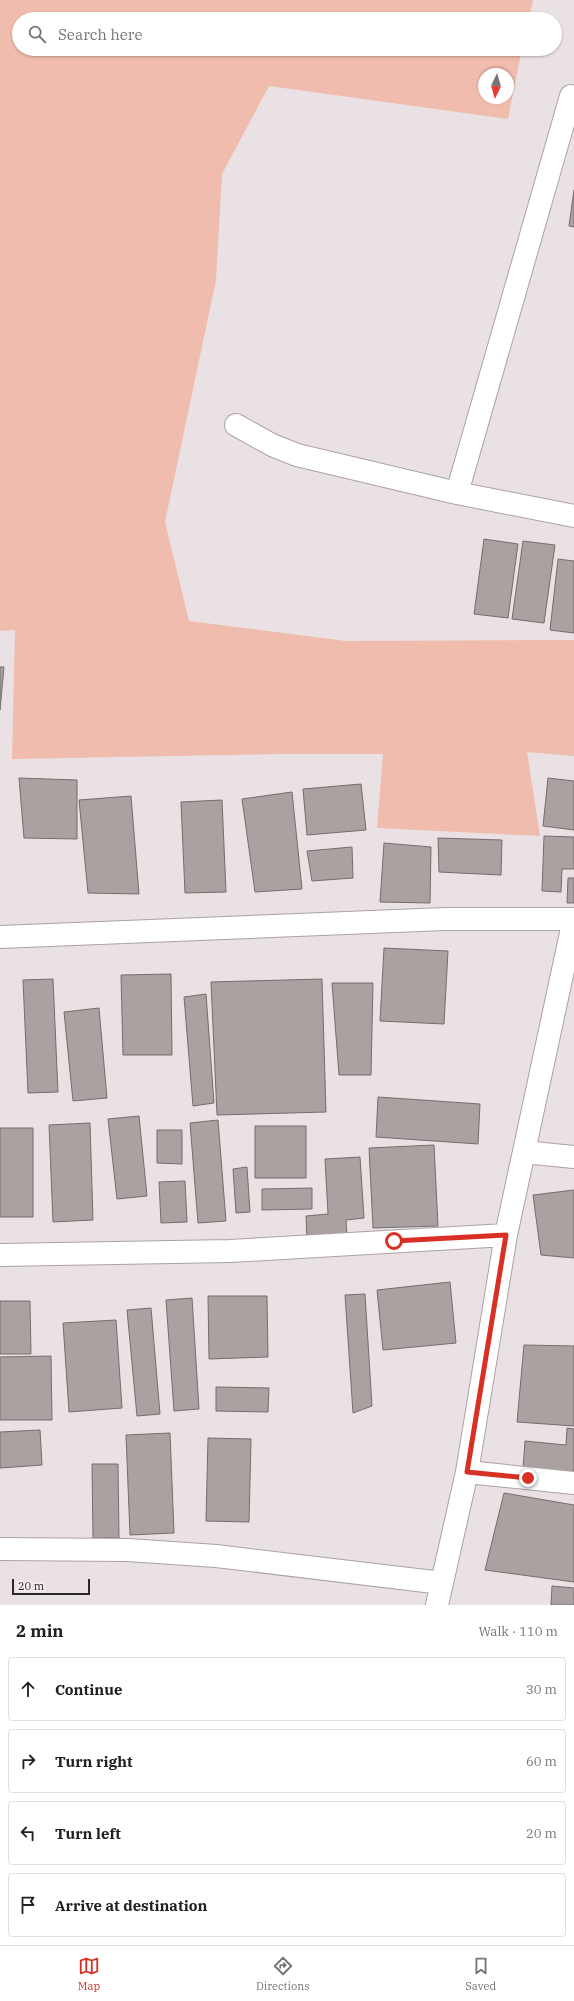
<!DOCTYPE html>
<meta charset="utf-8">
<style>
body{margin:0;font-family:"IBM Plex Serif",serif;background:#f2f2f2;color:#202124}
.compass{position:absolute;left:478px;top:68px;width:36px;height:36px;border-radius:50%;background:#fff;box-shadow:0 1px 3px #0004;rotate:185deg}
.scale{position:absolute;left:12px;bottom:10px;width:78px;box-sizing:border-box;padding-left:4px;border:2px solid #2b2829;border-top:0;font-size:11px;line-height:14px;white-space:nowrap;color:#2b2829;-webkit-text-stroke:3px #f7eef1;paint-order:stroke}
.stop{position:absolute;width:12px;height:12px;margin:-9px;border:3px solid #d93025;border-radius:50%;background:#fff}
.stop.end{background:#d93025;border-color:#fff;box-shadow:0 1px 4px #0008}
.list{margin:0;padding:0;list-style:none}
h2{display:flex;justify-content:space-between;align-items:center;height:52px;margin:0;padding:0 16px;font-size:17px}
h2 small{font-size:13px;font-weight:400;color:#757577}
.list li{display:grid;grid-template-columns:26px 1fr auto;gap:12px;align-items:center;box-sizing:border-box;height:64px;margin:0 8px 8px;padding:0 8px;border:1px solid #e0e0e0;border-radius:4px}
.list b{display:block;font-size:15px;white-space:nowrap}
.list em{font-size:13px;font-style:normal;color:#757577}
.icon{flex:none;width:22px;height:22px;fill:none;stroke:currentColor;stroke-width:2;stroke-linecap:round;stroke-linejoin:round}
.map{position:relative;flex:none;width:574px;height:1605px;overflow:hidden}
.search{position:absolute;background:#fff;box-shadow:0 1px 3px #0004;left:12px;right:12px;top:12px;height:44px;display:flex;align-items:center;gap:10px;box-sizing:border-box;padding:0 14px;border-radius:22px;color:#757577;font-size:15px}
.sheet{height:340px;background:#fff}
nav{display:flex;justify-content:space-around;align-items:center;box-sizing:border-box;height:56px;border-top:1px solid #e0e0e0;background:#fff;font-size:11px;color:#757577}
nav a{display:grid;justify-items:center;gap:2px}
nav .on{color:#d93025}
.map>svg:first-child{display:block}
.green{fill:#f0bcad;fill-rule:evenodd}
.building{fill:#aaa1a1;stroke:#756d6d}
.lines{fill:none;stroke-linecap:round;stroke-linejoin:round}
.street-casing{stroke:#aba2a5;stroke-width:24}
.street{stroke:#fff;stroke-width:22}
.route{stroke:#d93025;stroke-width:5}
</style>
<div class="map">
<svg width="574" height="1605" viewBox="0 0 574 1605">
<rect width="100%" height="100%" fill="#e9e1e4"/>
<path class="green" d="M0,0H533L529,19H19V49H522L508,119L269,86L222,174L216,280L165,522L189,621L346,641L574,640V756L527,752L540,836L377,828L383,754H279L12,759L15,630L0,631ZM484,74H508V98H484Z"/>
<path class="building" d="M574,190V227L569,226Z
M484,539L518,544L508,618L474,614Z
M523,541L555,545L544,623L512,619Z
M558,559L574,561V633L550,630Z
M0,667H4L0,710Z
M19,778L77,780V839L24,838Z
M548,778L574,781V830L543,826Z
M361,784L366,830L307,835L303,789Z
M292,792L302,889L255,892L242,799Z
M131,796L139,894L88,893L79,800Z
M222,800L226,892L185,893L181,802Z
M544,836L574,837V869H562L561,892L542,891Z
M438,838L502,840L501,875L439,872Z
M384,843L431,847L430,903L380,902Z
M352,847L353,878L312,881L307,851Z
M568,878H574V903H567Z
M384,948L448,951L444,1024L380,1021Z
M171,974L172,1055H123L121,975Z
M53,979L58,1092L28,1093L23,980Z
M322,979L326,1112L217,1115L211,982Z
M332,983H373L371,1075H339Z
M206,994L214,1103L193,1106L184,997Z
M99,1008L107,1098L73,1101L64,1012Z
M378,1097L480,1104L478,1144L376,1137Z
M139,1116L147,1196L117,1199L108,1119Z
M218,1120L226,1221L198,1223L190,1123Z
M90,1123L93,1220L53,1222L49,1125Z
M255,1126H306V1178H255Z
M0,1128H33V1217H0Z
M157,1130H182V1164L157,1163Z
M434,1145L438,1226L373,1228L369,1148Z
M360,1157L364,1218L346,1220L347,1238L307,1241L306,1216L328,1214L325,1159Z
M247,1167L250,1212L236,1213L233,1169Z
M185,1181L187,1222L161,1223L159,1182Z
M312,1188V1209L262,1210V1189Z
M574,1190V1258L541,1255L533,1195Z
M450,1282L456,1343L383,1350L377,1290Z
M365,1294L372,1406L353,1413L345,1295Z
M208,1296H267L268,1357L209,1359Z
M192,1298L199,1409L174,1411L166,1300Z
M0,1301H30L31,1354H0Z
M151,1308L160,1414L137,1416L127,1310Z
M116,1320L122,1408L69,1412L63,1323Z
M524,1345L574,1346V1426L517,1422Z
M51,1356L52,1420H0V1357Z
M216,1387L269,1388L268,1412L216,1411Z
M567,1428L574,1429V1474L523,1469L525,1441L566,1445Z
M40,1430L42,1465L0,1468V1432Z
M170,1433L174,1533L130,1535L126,1435Z
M208,1438L251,1439L249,1522L206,1521Z
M92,1464H118L119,1538H93Z
M504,1493L574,1505V1582L485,1570Z
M552,1586L574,1588V1605H551Z"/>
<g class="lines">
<g class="street-casing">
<path id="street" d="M236,425L272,445L297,455L457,493L574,516
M457,493L571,96
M0,937L445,919H574
M524,1152L574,1157
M0,1255L230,1251L506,1235
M467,1472L574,1483
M0,1549L128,1550L216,1556L442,1583
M437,1605L467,1472L506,1235L574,919"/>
</g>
<use href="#street" class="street"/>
</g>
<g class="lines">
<path class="route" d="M394,1241L506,1235L467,1472L528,1478"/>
</g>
</svg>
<svg class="compass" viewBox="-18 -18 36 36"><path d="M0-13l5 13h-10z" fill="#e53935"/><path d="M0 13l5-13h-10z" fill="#757577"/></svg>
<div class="scale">20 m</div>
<div class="stop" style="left:394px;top:1241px"></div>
<div class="stop end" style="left:528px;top:1478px"></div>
<div class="search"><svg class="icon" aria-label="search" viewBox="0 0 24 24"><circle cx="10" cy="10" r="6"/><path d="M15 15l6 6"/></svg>Search here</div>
</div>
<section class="sheet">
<h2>2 min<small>Walk · 110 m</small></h2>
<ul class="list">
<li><svg class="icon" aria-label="ahead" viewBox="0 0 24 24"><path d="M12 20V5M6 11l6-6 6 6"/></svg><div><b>Continue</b></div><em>30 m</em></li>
<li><svg class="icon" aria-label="right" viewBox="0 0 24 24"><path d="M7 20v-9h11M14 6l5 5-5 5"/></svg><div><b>Turn right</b></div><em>60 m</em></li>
<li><svg class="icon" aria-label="left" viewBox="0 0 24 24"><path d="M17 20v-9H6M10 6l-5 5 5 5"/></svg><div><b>Turn left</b></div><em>20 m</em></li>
<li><svg class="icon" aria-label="arrive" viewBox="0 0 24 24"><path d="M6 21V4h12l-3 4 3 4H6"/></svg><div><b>Arrive at destination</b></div></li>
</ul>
</section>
<nav>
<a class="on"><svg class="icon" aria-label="map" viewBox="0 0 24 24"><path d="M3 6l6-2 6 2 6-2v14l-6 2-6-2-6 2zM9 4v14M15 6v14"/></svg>Map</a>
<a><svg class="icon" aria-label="directions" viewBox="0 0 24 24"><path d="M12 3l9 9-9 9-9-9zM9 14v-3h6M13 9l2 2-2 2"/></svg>Directions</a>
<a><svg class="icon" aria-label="saved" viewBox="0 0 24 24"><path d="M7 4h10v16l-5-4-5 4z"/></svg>Saved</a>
</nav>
